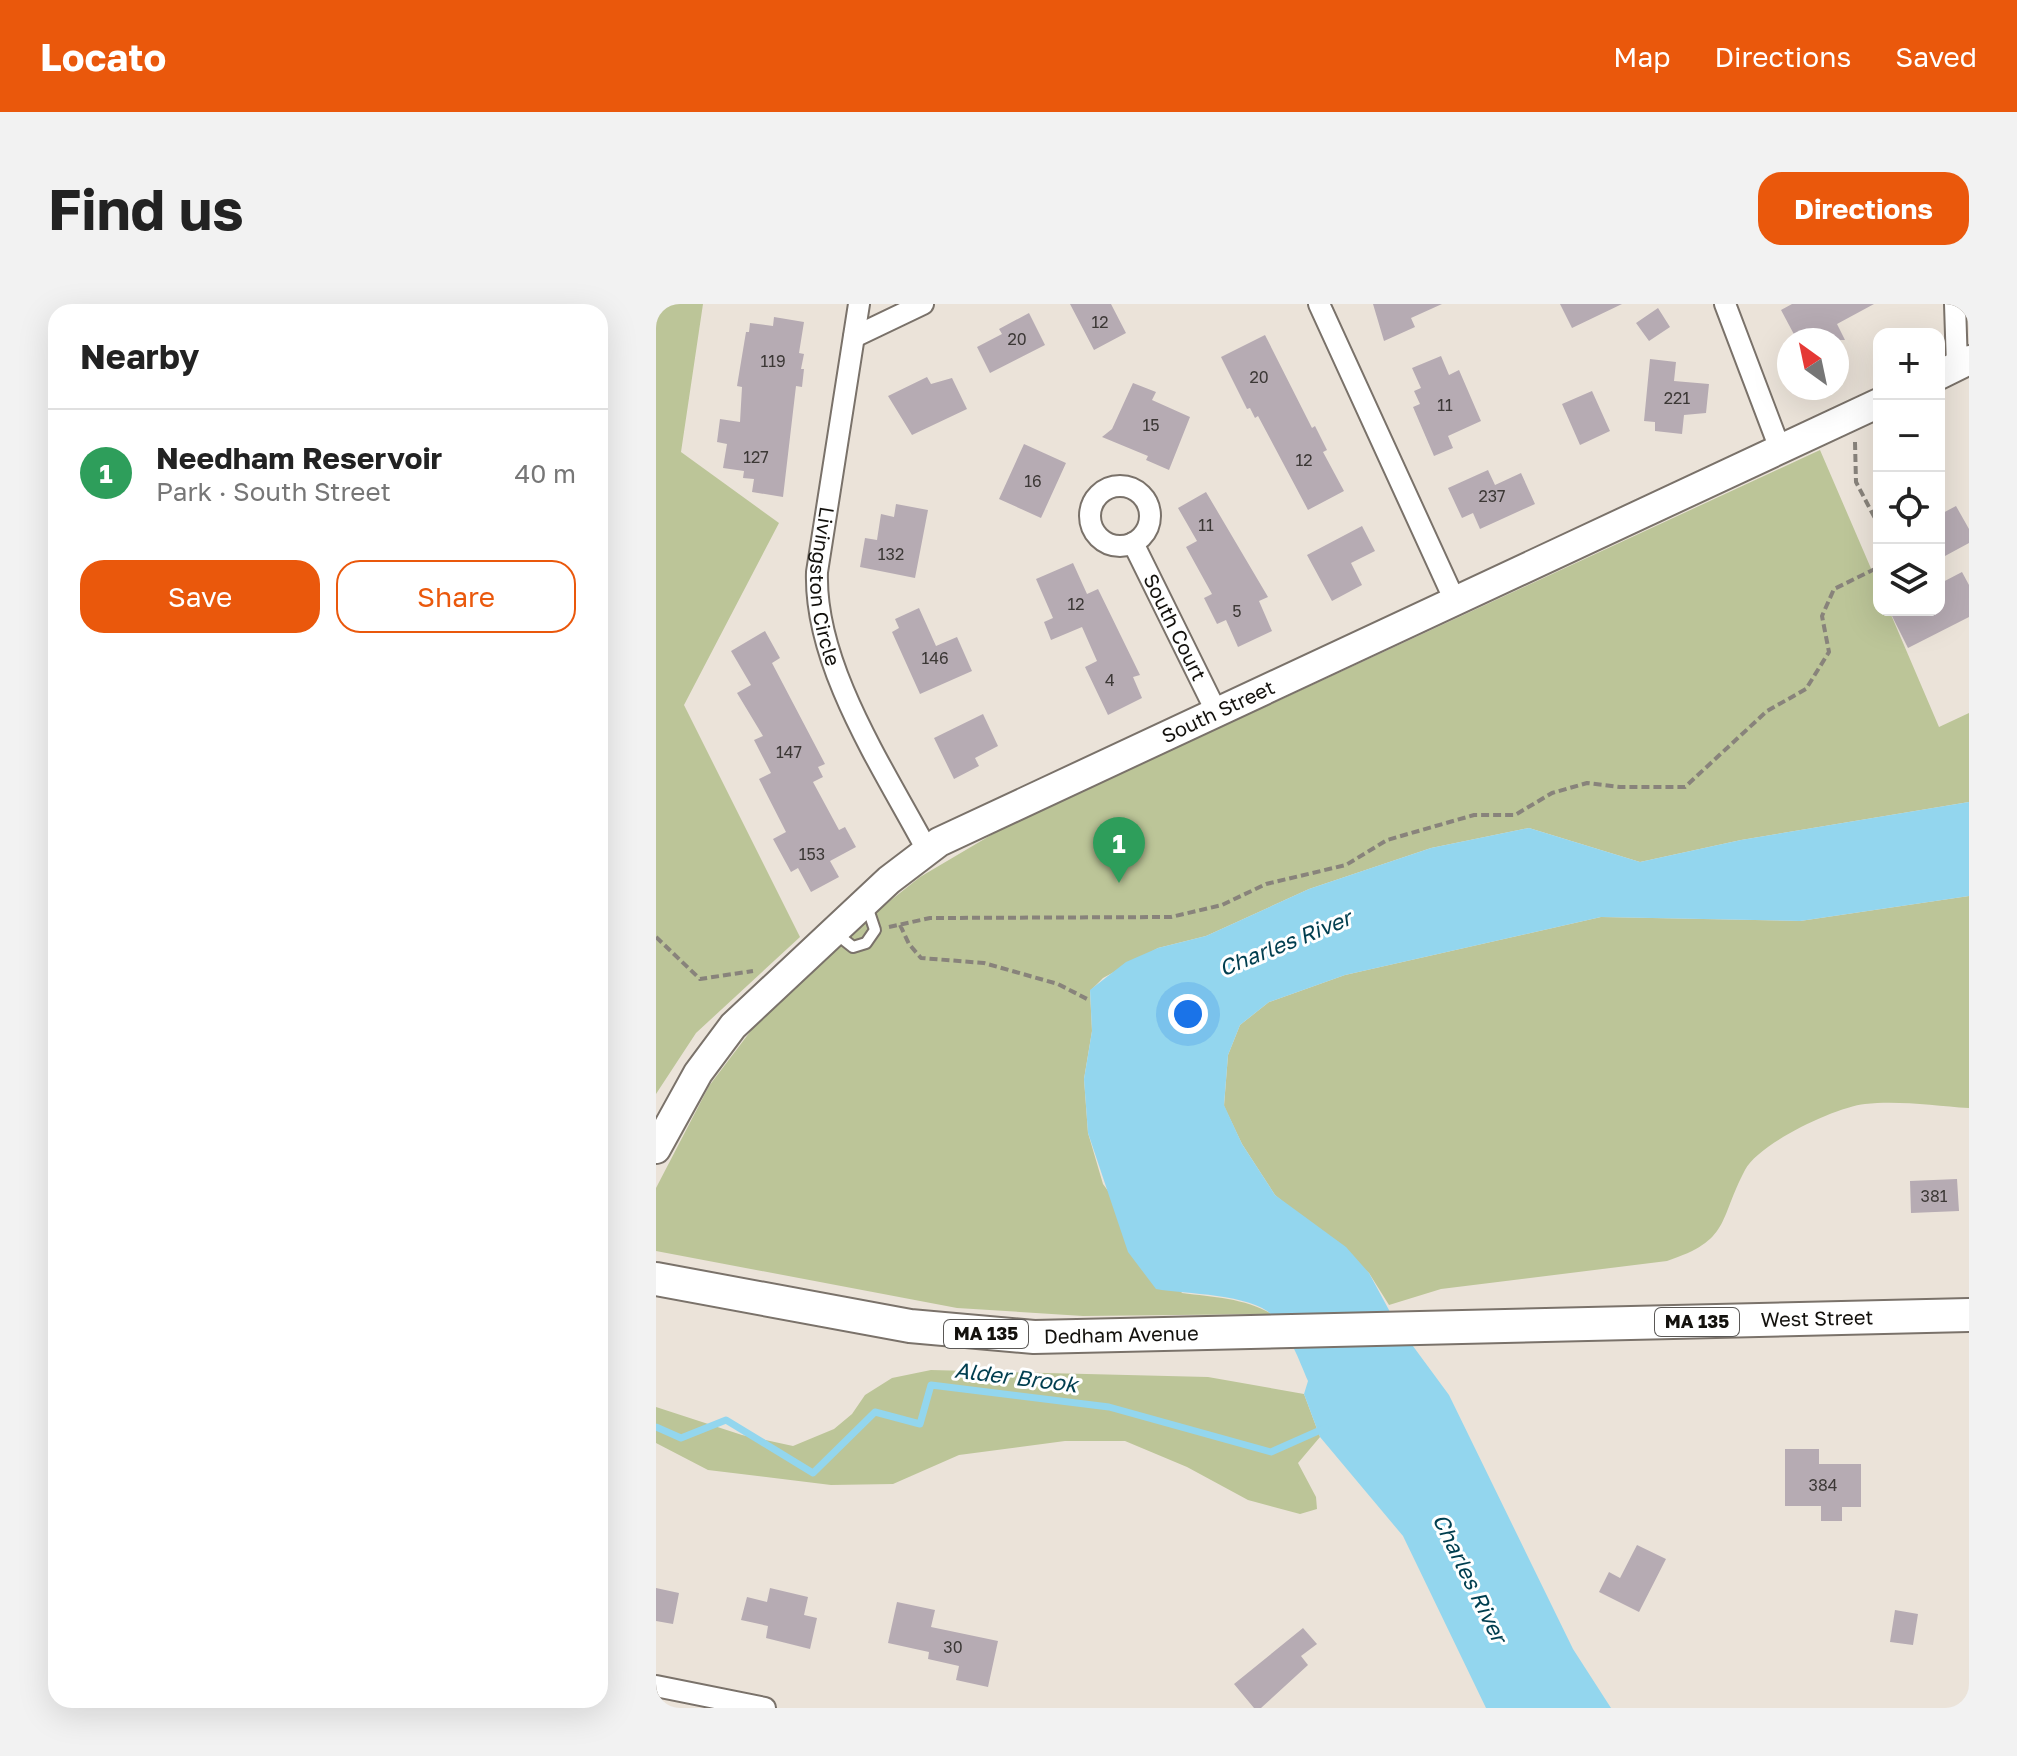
<!DOCTYPE html>
<meta charset="utf-8">
<style>
body{margin:0;font-family:"Golos Text",sans-serif;background:#f2f2f2;color:#222}
.controls{position:absolute;right:24px;top:24px;display:grid;overflow:hidden;border-radius:16px;box-shadow:0 8px 32px #0002}
.controls button{width:72px;height:72px;display:grid;place-items:center;padding:0;border:0;border-bottom:2px solid #e0e0e0;background:#fff;color:#222;font:40px sans-serif}
.compass{position:absolute;left:1121px;top:24px;width:72px;height:72px;border-radius:50%;background:#fff;box-shadow:0 8px 32px #0002;rotate:327deg}
.you{position:absolute;left:532px;top:710px;width:28px;height:28px;margin:-20px;border:6px solid #fff;border-radius:50%;background:#1a73e8;box-shadow:0 0 0 12px #1a73e833}
.badge{display:grid;place-items:center;width:52px;height:52px;border-radius:50%;background:#ea580c;color:#fff;font-size:26px;font-weight:700}
.pin{position:absolute;translate:-50% -66px;filter:drop-shadow(0 2px 4px #0008)}
.pin::after{content:'';position:absolute;top:42px;width:28px;height:24px;background:inherit;clip-path:polygon(0 0,100% 0,50% 100%)}
.list{margin:0;padding:0;list-style:none}
h2{display:flex;justify-content:space-between;align-items:center;height:104px;margin:0;padding:0 32px;font-size:34px}
h2 small{font-size:26px;font-weight:400;color:#767676}
.list li{display:grid;grid-template-columns:52px 1fr auto;gap:24px;align-items:center;box-sizing:border-box;height:128px;padding:0 32px;border-top:2px solid #e0e0e0}
.list b{display:block;font-size:30px;white-space:nowrap}
.list p{margin:0;font-size:26px;white-space:nowrap;color:#767676}
.list em{font-size:26px;font-style:normal;color:#767676}
.actions{display:flex;gap:16px;padding:24px 32px}
.actions a{flex:1;padding:18px 0;border:2px solid #ea580c;border-radius:24px;text-align:center;font-size:28px;color:#ea580c}
.actions .main{background:#ea580c;color:#fff}
.icon{flex:none;width:44px;height:44px;fill:none;stroke:currentColor;stroke-width:2;stroke-linecap:round;stroke-linejoin:round}
.map{position:relative;flex:none;width:1313px;height:1404px;overflow:hidden;border-radius:24px}
header{display:flex;align-items:center;gap:48px;box-sizing:border-box;height:112px;padding:0 40px;background:#ea580c;color:#fff}
header strong{font-size:38px}
nav{display:flex;gap:44px;margin-inline-start:auto;font-size:28px}
.intro{display:flex;align-items:center;justify-content:space-between;box-sizing:border-box;height:192px;padding:0 48px}
h1{margin:0;font-size:56px}
.button{padding:20px 36px;border-radius:24px;background:#ea580c;color:#fff;font-size:28px;font-weight:700}
main{display:flex;gap:48px;padding:0 48px}
aside{flex:1;background:#fff;border-radius:24px;box-shadow:0 8px 32px #0002}
.map>svg:first-child{display:block}
.green{fill:#bcc598}
.water{fill:#93d6ee}
.lines{fill:none;stroke-linecap:round;stroke-linejoin:round}
.stream{stroke:#93d6ee;stroke-width:7}
.building{fill:#b6abb3}
.lane-casing{stroke:#7a726a;stroke-width:14}
.street-casing{stroke:#7a726a;stroke-width:24}
.secondary-casing{stroke:#7a726a;stroke-width:32}
.primary-casing{stroke:#7a726a;stroke-width:36}
.path{stroke:#88837b;stroke-width:4;stroke-dasharray:8 4;stroke-linecap:butt}
.lane{stroke:#fff;stroke-width:10}
.street{stroke:#fff;stroke-width:20}
.secondary{stroke:#fff;stroke-width:28}
.primary{stroke:#fff;stroke-width:32}
.labels{text-anchor:middle;stroke-width:6;stroke-linejoin:round;paint-order:stroke}
.number-label{font-size:16px;fill:#3c3836}
.shield{fill:#fff;stroke:#5a5856;stroke-width:2}
.shield-label{font-size:18px;font-weight:bold;fill:#13110d}
.street-label{font-size:20px;fill:#13110d;stroke:#fff}
.water-label{font-size:22px;font-style:italic;fill:#003e4f;stroke:#fff}
</style>
<header>
<strong>Locato</strong>
<nav><a>Map</a><a>Directions</a><a>Saved</a></nav>
</header>
<div class="intro"><h1>Find us</h1><a class="button">Directions</a></div>
<main>
<aside>
<h2>Nearby<small></small></h2>
<ul class="list">
<li><span class="badge" style="background:#2e9e5b">1</span><div><b>Needham Reservoir</b><p>Park · South Street</p></div><em>40 m</em></li>
</ul>
<div class="actions"><a class="main">Save</a><a>Share</a></div>
</aside>
<div class="map">
<svg width="1313" height="1404" viewBox="0 0 1313 1404">
<rect width="100%" height="100%" fill="#ebe3d9"/>
<path class="green" d="M0,0H47L25,148L123,219L28,401L144,633L40,729L0,790Z
M1164,146L1223,283V306H1233L1283,423L1313,409V498L1085,536L984,558L873,524L775,544L653,585L550,632L502,644L447,674L434,687L436,727L428,775L432,829L447,880L526,989C557,993 588,994 616,1010L427,1012L301,1004L0,947V884L53,782L131,679L264,573L347,524Z
M1313,592V804C1280,802 1242,796 1209,800C1180,803 1103,839 1089,866C1062,917 1075,936 1011,957L785,985L733,1001L713,969L619,891L586,840L568,802L572,751L584,721L613,698L689,671L945,613L1144,617Z
M275,1066L552,1073L648,1090L664,1133L642,1159L660,1193L661,1205L644,1210L592,1196L531,1163L469,1137H409L303,1151L237,1180L175,1181L52,1166L0,1139V1103L86,1131L137,1142L178,1125L196,1110L209,1091L236,1074Z"/>
<path class="water" d="M1313,498V592L1144,617L945,613L689,671L613,698L584,721L572,751L568,801L586,840L619,891L690,943L713,969L740,1019L793,1091L917,1345L955,1404H830L747,1232L664,1133L648,1090L652,1077C643,1056 633,1028 616,1011C595,990 529,990 500,985L472,948L432,829L428,775L436,727L434,686L470,658L502,644L550,632L653,585L775,544L873,524L984,558L1085,536Z"/>
<g class="lines">
<path class="stream" d="M0,1123L25,1134L70,1116L157,1169L219,1108L264,1120L275,1081L453,1103L615,1148L669,1124"/>
</g>
<path class="building" d="M414,0H455L470,29L438,46Z
M717,0H786L755,14L759,23L728,37Z
M904,0H966L916,24Z
M1136,0H1218L1181,20L1189,36H1141L1125,6Z
M1002,4L1014,23L993,37L980,19Z
M373,9L389,41L334,69L321,43L346,30L343,25Z
M118,13L148,18L143,49L148,50L145,65H148L146,83L140,82L127,193L96,188L98,175L87,174L88,167L67,164L71,140L61,138L64,115L84,118L86,83L81,82L90,28H93L94,19L117,22Z
M609,31L656,124L659,122L671,146L667,148L688,187L652,206L602,112L599,114L594,104L591,105L565,53Z
M785,52L793,71L803,66L825,117L792,132L797,144L778,152L757,103L764,100L758,87L765,84L756,64Z
M994,55L1020,58L1018,77L1053,80L1050,109L1028,111L1026,130L999,127V118L988,117Z
M271,73L275,80L296,74L311,105L256,131L232,92Z
M477,79L500,88L496,96L534,113L513,166L490,156L492,152L446,133L456,125Z
M936,87L954,127L924,141L906,100Z
M368,140L410,159L385,214L343,195Z
M832,166L839,181L865,169L879,200L824,225L817,209L806,214L792,184Z
M550,188L612,293L603,297L616,327L582,343L570,316L561,320L548,294L556,290L530,243L541,237L522,204Z
M240,200L272,206L259,274L204,263L209,234L221,236L225,210L238,213Z
M1300,202L1313,225V239L1289,252L1283,242V211Z
M706,222L719,247L695,259L706,281L676,297L651,251Z
M417,259L431,290L442,285L484,371L477,373L486,394L452,411L429,363L441,357L426,323L395,336L388,318L397,314L380,275Z
M1306,268L1313,281V313L1252,344L1233,306H1283V280Z
M263,304L280,342L301,333L316,367L264,390L236,328L243,324L239,315Z
M109,327L124,354L116,359L169,460L162,463L167,473L157,478L183,526L189,523L200,543L174,557L183,573L155,588L142,564L135,568L117,535L130,528L103,475L115,469L98,436L107,432L81,389L95,381L75,347Z
M327,410L342,442L319,454L323,462L298,475L278,434Z
M1301,875L1303,907L1255,909L1254,877Z
M1129,1145H1163V1160H1205V1203H1186V1217H1165V1202H1129Z
M981,1241L1010,1255L983,1308L943,1288L953,1268L964,1274Z
M0,1284L23,1289L17,1320L0,1317Z
M114,1284L152,1293L148,1311L161,1314L154,1345L110,1334L112,1322L85,1316L91,1293L111,1298Z
M241,1298L279,1306L275,1323L342,1337L332,1383L300,1376L303,1362L272,1355L273,1348L232,1339Z
M1239,1306L1262,1310L1257,1341L1234,1338Z
M647,1324L661,1340L645,1352L652,1361L605,1404H598L578,1380Z"/>
<g class="lines">
<g class="lane-casing">
<path id="lane" d="M178,628L197,643L210,639L219,626L211,602"/>
</g>
<g class="street-casing">
<g id="street">
<path id="s1" d="M203,0L161,268C158,362 228,465 271,546"/>
<path d="M663,0L799,297"/>
<path d="M1069,0L1124,145"/>
<path d="M1299,0L1301,62"/>
<path d="M198,33L267,0"/>
<circle cx="464" cy="212" r="30"/>
<path id="s2" d="M477,239L560,407"/>
<path d="M0,1382L109,1404"/>
</g>
</g>
<g class="secondary-casing">
<g id="secondary">
<path d="M1283,71L1313,56"/>
<path id="s3" d="M0,845L42,769L77,722L233,576L283,538L1223,99"/>
</g>
</g>
<g class="primary-casing">
<g id="primary">
<path id="s4" d="M0,975L254,1022L378,1033L1313,1011"/>
</g>
</g>
<path class="path" d="M1199,138L1200,178L1223,222
M244,621L253,640L265,654L328,659L402,680L433,696
M233,623L274,614L515,613L566,601L610,580L690,561L731,536L818,511H859L896,489L931,479L964,483H1029L1111,407L1150,385L1173,348L1166,312L1178,285L1223,263
M0,633L44,675L97,667"/>
<use href="#lane" class="lane"/>
<use href="#street" class="street"/>
<use href="#secondary" class="secondary"/>
<use href="#primary" class="primary"/>
</g>
<g class="labels">
<g class="number-label">
<text x="444" y="24">12</text>
<text x="361" y="41">20</text>
<text x="117" y="63">119</text>
<text x="603" y="79">20</text>
<text x="1021" y="100">221</text>
<text x="789" y="107">11</text>
<text x="495" y="127">15</text>
<text x="100" y="159">127</text>
<text x="648" y="162">12</text>
<text x="377" y="183">16</text>
<text x="836" y="198">237</text>
<text x="550" y="227">11</text>
<text x="235" y="256">132</text>
<text x="420" y="306">12</text>
<text x="581" y="313">5</text>
<text x="279" y="360">146</text>
<text x="454" y="382">4</text>
<text x="133" y="454">147</text>
<text x="156" y="556">153</text>
<text x="1278" y="898">381</text>
<text x="1167" y="1187">384</text>
<text x="297" y="1349">30</text>
</g>
<g class="shield">
<rect x="999" y="1004" width="84" height="28" rx="6"/>
<rect x="288" y="1016" width="84" height="28" rx="6"/>
</g>
<g class="shield-label">
<text x="1041" y="1024">MA 135</text>
<text x="330" y="1036">MA 135</text>
</g>
<g class="street-label">
<text dy="7" stroke="none"><textPath href="#s1" startOffset="286">Livingston Circle</textPath></text>
<text dy="7" stroke="none"><textPath href="#s2" startOffset="94">South Court</textPath></text>
<text dy="7" stroke="none"><textPath href="#s3" startOffset="730">South Street</textPath></text>
<text dy="7" stroke="none"><textPath href="#s4" startOffset="1166">West Street</textPath></text>
<text dy="7" stroke="none"><textPath href="#s4" startOffset="470">Dedham Avenue</textPath></text>
</g>
<g class="water-label">
<text transform="translate(629 639) rotate(-22)" y="8">Charles River</text>
<text transform="translate(360 1073) rotate(7)" y="8">Alder Brook</text>
<text transform="translate(814 1274) rotate(64)" y="8">Charles River</text>
</g>
</g>
</svg>
<div class="controls">
<button>+</button>
<button>−</button>
<button><svg class="icon" aria-label="locate" viewBox="0 0 24 24"><circle cx="12" cy="12" r="6"/><path d="M12 2v4M12 18v4M2 12h4M18 12h4"/></svg></button>
<button><svg class="icon" aria-label="layers" viewBox="0 0 24 24"><path d="M12 4l9 5-9 5-9-5zM3 14l9 5 9-5"/></svg></button>
</div>
<svg class="compass" viewBox="-18 -18 36 36"><path d="M0-13l5 13h-10z" fill="#e53935"/><path d="M0 13l5-13h-10z" fill="#767676"/></svg>
<div class="you"></div>
<div class="pin badge" style="left:463px;top:579px;background:#2e9e5b">1</div>
</div>
</main>
